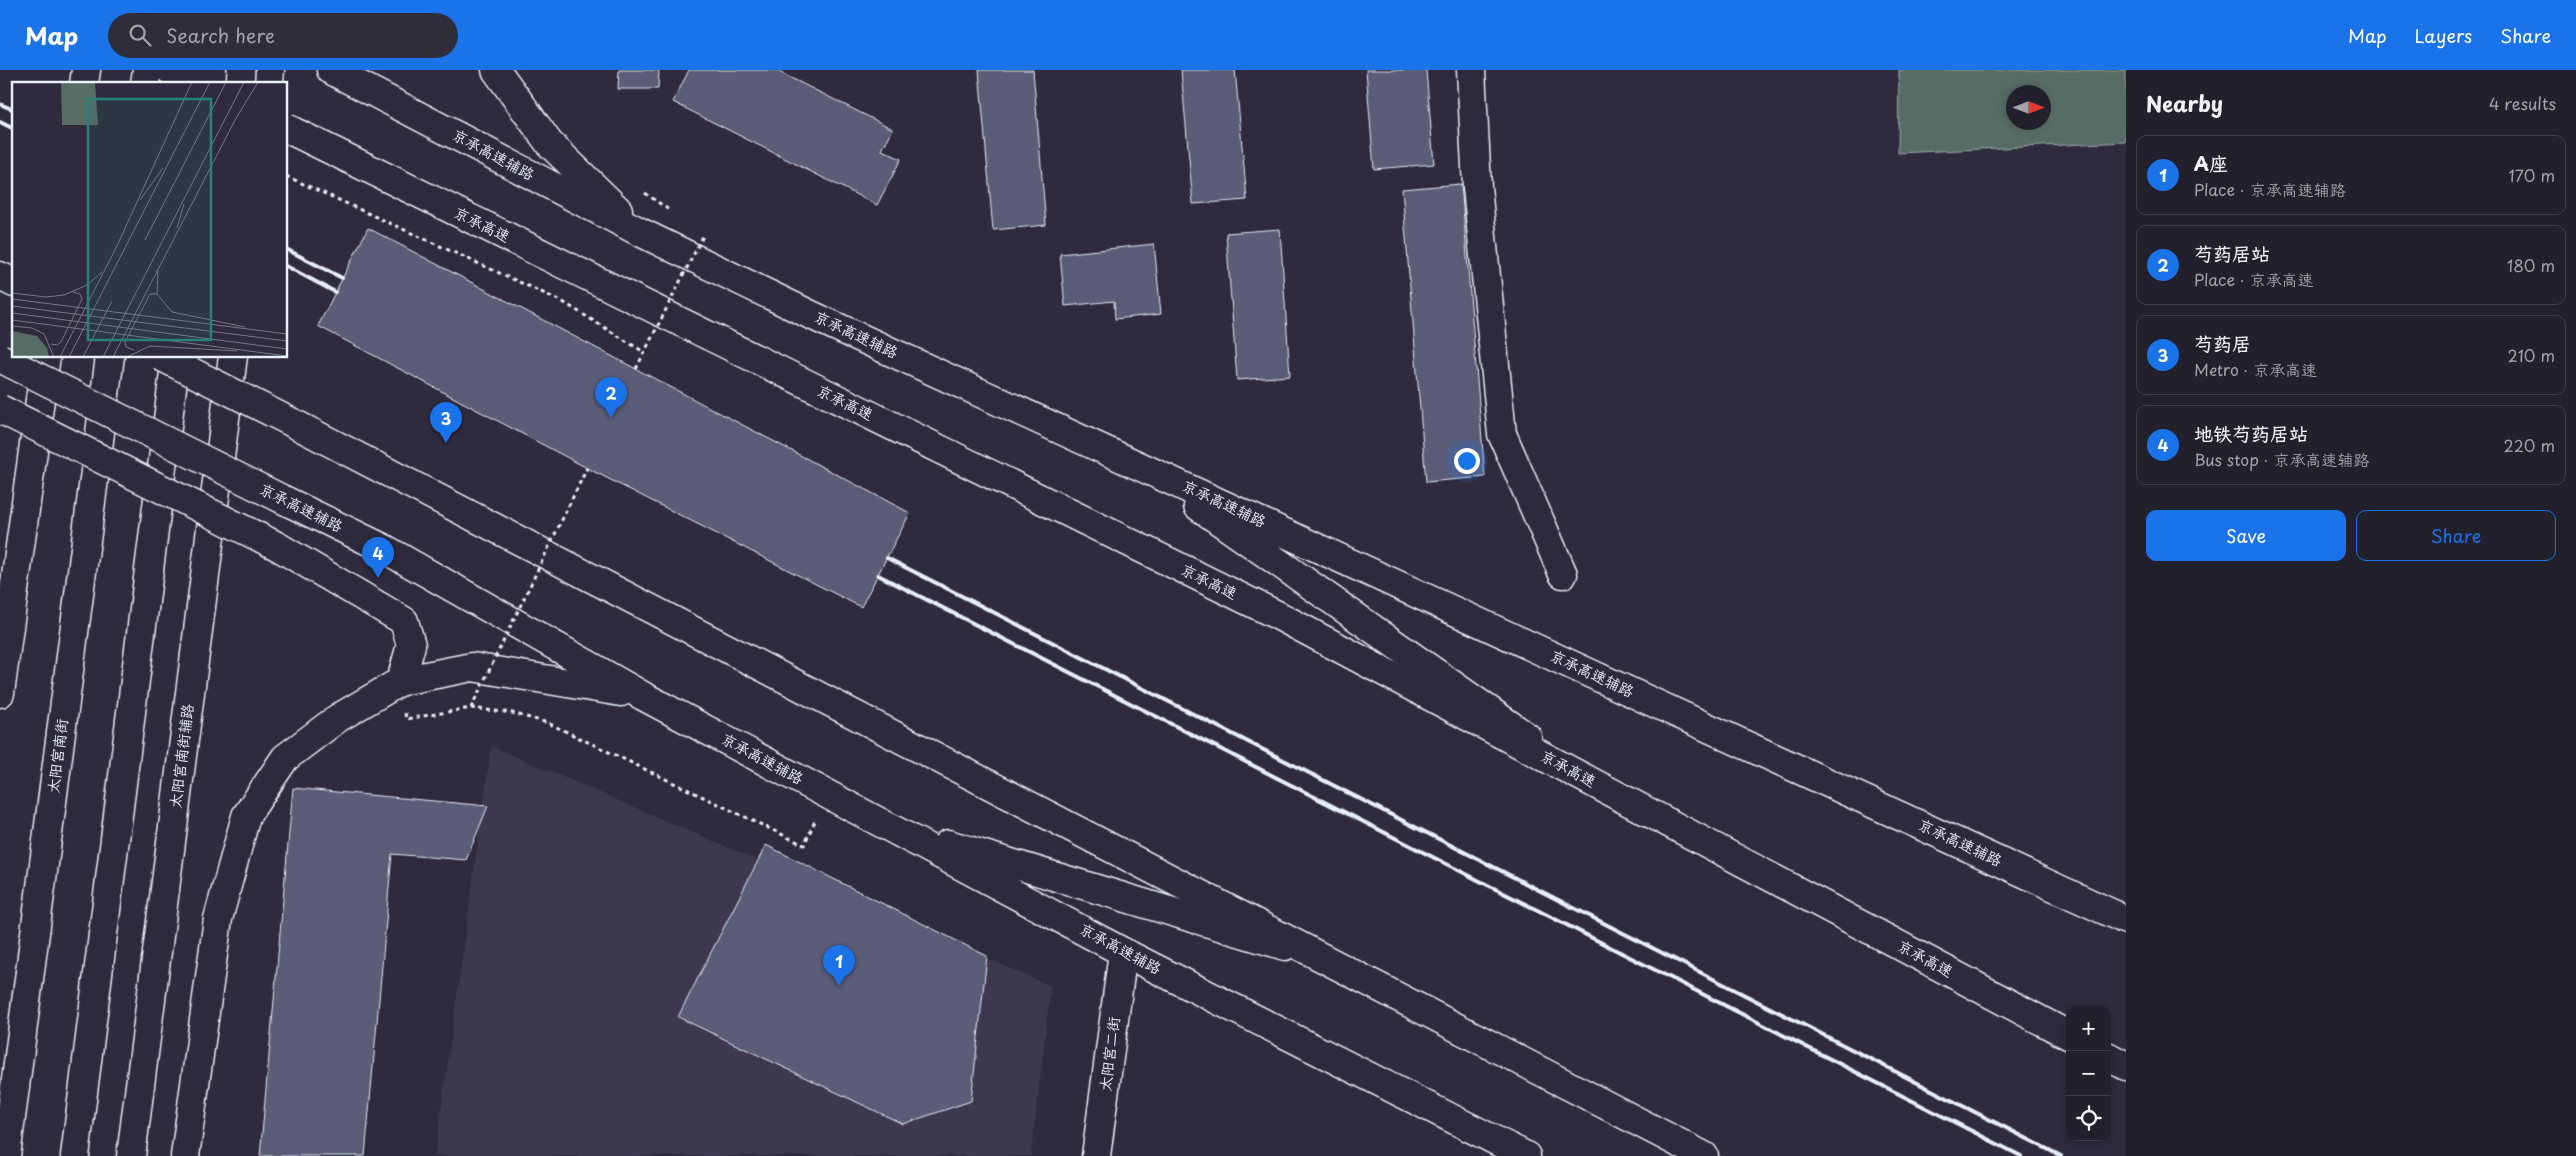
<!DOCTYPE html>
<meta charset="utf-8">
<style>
body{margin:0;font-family:"Playpen Sans","LXGW WenKai TC",sans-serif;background:#2f2d3a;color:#f1f3f6}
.controls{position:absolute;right:15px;bottom:15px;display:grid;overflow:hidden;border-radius:10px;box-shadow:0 2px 8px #0003}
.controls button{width:45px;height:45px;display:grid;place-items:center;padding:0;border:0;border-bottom:1px solid #403e4a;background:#23202e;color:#f1f3f6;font:25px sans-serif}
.compass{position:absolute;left:2006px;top:15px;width:45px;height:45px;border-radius:50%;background:#23202e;box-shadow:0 2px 8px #0003;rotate:90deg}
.you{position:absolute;left:1466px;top:390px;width:18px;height:18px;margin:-12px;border:4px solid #fff;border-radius:50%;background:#1a73e8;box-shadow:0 0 0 8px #1a73e833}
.badge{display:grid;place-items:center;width:32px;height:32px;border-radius:50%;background:#1a73e8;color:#fff;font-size:16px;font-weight:700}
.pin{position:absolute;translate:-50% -41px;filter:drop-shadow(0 1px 2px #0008)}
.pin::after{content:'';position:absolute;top:26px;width:18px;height:15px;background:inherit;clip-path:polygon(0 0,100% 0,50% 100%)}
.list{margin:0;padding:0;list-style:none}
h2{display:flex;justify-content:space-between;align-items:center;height:65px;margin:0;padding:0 20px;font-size:21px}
h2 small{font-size:16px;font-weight:400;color:#a3a3aa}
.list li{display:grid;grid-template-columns:32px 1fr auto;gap:15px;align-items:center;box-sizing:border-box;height:80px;margin:0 10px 10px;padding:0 10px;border:1px solid #403e4a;border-radius:10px}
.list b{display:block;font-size:19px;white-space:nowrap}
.list p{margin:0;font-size:16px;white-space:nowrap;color:#a3a3aa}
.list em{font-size:16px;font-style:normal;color:#a3a3aa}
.actions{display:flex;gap:10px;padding:15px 20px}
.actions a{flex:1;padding:11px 0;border:1px solid #1a73e8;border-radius:10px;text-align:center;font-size:18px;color:#1a73e8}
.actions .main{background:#1a73e8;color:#fff}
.icon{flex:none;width:28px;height:28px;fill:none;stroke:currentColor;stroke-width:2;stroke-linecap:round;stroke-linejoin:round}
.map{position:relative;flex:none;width:2126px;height:1086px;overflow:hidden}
header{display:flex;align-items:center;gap:30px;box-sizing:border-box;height:70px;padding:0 25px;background:#1a73e8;color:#fff}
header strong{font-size:24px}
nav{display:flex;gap:28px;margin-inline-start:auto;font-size:18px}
.search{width:350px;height:45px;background:#2f2d3a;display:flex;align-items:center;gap:12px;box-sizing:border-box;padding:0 18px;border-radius:28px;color:#a3a3aa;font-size:19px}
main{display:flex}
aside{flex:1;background:#23202e}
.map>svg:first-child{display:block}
.built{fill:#3c394f}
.green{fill:#586c66;stroke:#a0aeaf;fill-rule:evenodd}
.building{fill:#5a5b78;stroke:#e8f1f8}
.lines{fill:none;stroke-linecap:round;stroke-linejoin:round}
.minor-casing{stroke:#e8f1f8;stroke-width:31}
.major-casing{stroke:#e8f1f8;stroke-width:31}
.highway-casing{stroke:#e8f1f8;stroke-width:31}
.path{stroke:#e8f1f8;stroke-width:3;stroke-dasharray:4 4;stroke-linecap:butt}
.minor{stroke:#2f2a3d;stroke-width:28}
.major{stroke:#2f2a3d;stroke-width:28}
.highway{stroke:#2f2a3d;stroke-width:28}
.rail{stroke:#e8f1f8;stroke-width:4}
.minor-bridge-casing{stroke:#e8f1f8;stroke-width:31;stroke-linecap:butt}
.highway-bridge-casing{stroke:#e8f1f8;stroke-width:31;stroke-linecap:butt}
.path-bridge{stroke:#e8f1f8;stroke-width:3;stroke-dasharray:4 4;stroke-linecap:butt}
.minor-bridge{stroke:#2f2a3d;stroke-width:28}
.highway-bridge{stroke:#2f2a3d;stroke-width:28}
.labels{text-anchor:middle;stroke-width:4;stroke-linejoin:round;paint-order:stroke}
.street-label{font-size:15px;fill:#e8f1f8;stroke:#2f2a3d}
.inset-road{fill:none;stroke:#797a88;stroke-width:1}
.view{fill:#25827c;fill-opacity:0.15;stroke:#25827c;stroke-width:2.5}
.inset-edge{fill:none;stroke:#e8f1f8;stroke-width:2.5}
</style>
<header>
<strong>Map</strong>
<div class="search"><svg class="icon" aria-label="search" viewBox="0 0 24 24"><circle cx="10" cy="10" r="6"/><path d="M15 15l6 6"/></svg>Search here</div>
<nav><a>Map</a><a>Layers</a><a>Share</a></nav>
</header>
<main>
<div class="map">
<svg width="2126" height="1086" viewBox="0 0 2126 1086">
<rect width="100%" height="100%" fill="#2f2a3d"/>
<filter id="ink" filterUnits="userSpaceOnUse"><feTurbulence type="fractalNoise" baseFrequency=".02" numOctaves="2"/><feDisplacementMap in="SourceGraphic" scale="10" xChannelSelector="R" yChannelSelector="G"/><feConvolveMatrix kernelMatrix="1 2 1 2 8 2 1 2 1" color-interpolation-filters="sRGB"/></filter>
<g filter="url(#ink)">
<path class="built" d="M491,676L1051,916L1031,1086H435Z"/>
<path class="green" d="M1899,0H2126V72L1898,83ZM2014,22H2044V52H2014Z"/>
<path class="building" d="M619,0H659L658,19H618Z
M689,0H775L893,59L882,80L901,89L877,135L673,32Z
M979,0H1033L1046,155L993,160Z
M1181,0H1235L1247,130L1193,134Z
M1366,0H1426L1434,94L1374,99Z
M1461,114L1485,407L1426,412L1402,119Z
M368,158L910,443L861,537L587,398L318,256Z
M1280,159L1290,306L1237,310L1226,163Z
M1154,174L1161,244L1115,249L1114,231L1065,236L1060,184Z
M293,718L488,736L466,790L392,784L365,1086H260Z
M766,775L987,886L971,1031L903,1054L678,947Z"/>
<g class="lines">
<g class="minor-casing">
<path id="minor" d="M331,0L640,162L811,245L2126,850
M496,0L549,73L618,140
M1471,0L1477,117L1502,364L1563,504
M84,14L86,0
M269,14L270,0
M284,430L385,479L643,626L1123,882L1526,1086
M1198,436L1527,667
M277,476L404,551L411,575L401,611
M0,623L46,286
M948,774L1285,876
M131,1086L233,286
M185,1086L218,849L246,746L285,688L338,648L401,611L472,597L621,622
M1096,1086L1123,882"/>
</g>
<g class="major-casing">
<path id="major" d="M145,14L147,0
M211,14L212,0
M6,1086L110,286
M75,1086L176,286"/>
</g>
<g class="highway-casing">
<path id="highway" d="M170,0L197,14
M335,82L1279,546L2070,966
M0,206L14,213
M295,354L1704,1086
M2107,986L2126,996"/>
</g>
<path class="path" d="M286,106L563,232L644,282
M645,123L669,140
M405,643L406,649L471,638L512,643L548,653L804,775L815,751"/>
<use href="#minor" class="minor"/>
<use href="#major" class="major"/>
<use href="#highway" class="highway"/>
<path class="rail" d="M0,34L14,40
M0,52L14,59
M286,179L342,208
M286,196L335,222
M887,488L2061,1086
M878,505L2021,1086"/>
<g class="minor-bridge-casing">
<path id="minor-bridge" d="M0,288L284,430
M0,339L277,476"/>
</g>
<g class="highway-bridge-casing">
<path id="highway-bridge" d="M286,58L335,82
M160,286L295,354"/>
</g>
<path class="path-bridge" d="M636,299L704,164
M471,638L587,398"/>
<use href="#minor-bridge" class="minor-bridge"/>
<use href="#highway-bridge" class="highway-bridge"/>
</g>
</g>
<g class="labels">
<g class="street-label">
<text transform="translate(493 85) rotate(28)" y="5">京承高速辅路</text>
<text transform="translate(482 155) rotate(26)" y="5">京承高速</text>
<text transform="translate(856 265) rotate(25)" y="5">京承高速辅路</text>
<text transform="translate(845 333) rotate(26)" y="5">京承高速</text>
<text transform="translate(1224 434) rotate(25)" y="5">京承高速辅路</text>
<text transform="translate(301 438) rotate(26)" y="5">京承高速辅路</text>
<text transform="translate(1209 512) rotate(26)" y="5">京承高速</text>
<text transform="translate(1592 604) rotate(25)" y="5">京承高速辅路</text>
<text transform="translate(58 686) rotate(-83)" y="5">太阳宫南街</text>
<text transform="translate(182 686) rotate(-83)" y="5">太阳宫南街辅路</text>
<text transform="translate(762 689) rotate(28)" y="5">京承高速辅路</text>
<text transform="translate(1568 699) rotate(28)" y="5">京承高速</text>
<text transform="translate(1960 773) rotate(25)" y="5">京承高速辅路</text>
<text transform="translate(1120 879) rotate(28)" y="5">京承高速辅路</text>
<text transform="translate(1925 889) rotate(28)" y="5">京承高速</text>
<text transform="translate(1110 984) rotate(-83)" y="5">太阳宫二街</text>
</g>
</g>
<g transform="translate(12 12)">
<rect width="275" height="275" fill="#2f2a3d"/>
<path d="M49,0H83L86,43H50Z" fill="#586c66"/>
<path d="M0,249L25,254L35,266L37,275H0Z" fill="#586c66"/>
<path class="inset-road" d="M128,118L151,86M165,146L172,122M133,158L214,0M146,189L145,212L160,230L233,245M0,211L34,215L52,213L75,203L90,190M0,217L275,252M0,224L275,259M0,231L275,267M0,238L275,274M0,244L20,246L32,252L42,275M39,262L45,263L49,260L70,217L68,212L61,210M122,268L114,265L113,260L138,212H145M48,275L104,166L180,0M57,275L198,0M71,275L100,219M91,275L232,0M101,275L223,38L246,0M115,275L138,264L225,269"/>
<path class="view" d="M76,17H199V258H76Z"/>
<rect width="275" height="275" class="inset-edge"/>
</g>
</svg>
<div class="controls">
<button>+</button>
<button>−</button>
<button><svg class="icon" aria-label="locate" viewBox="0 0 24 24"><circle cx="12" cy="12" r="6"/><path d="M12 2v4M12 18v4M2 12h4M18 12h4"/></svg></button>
</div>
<svg class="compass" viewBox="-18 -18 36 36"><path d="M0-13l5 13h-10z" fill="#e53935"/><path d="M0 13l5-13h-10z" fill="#a3a3aa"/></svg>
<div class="you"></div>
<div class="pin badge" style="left:839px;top:916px">1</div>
<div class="pin badge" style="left:611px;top:348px">2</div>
<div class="pin badge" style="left:446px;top:373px">3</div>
<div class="pin badge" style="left:378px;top:508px">4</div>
</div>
<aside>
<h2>Nearby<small>4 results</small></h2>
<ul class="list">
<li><span class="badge">1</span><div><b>A座</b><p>Place · 京承高速辅路</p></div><em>170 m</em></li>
<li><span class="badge">2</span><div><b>芍药居站</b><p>Place · 京承高速</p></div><em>180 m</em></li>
<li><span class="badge">3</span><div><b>芍药居</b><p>Metro · 京承高速</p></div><em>210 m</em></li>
<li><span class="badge">4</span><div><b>地铁芍药居站</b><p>Bus stop · 京承高速辅路</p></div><em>220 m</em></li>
</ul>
<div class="actions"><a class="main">Save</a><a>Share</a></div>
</aside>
</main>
